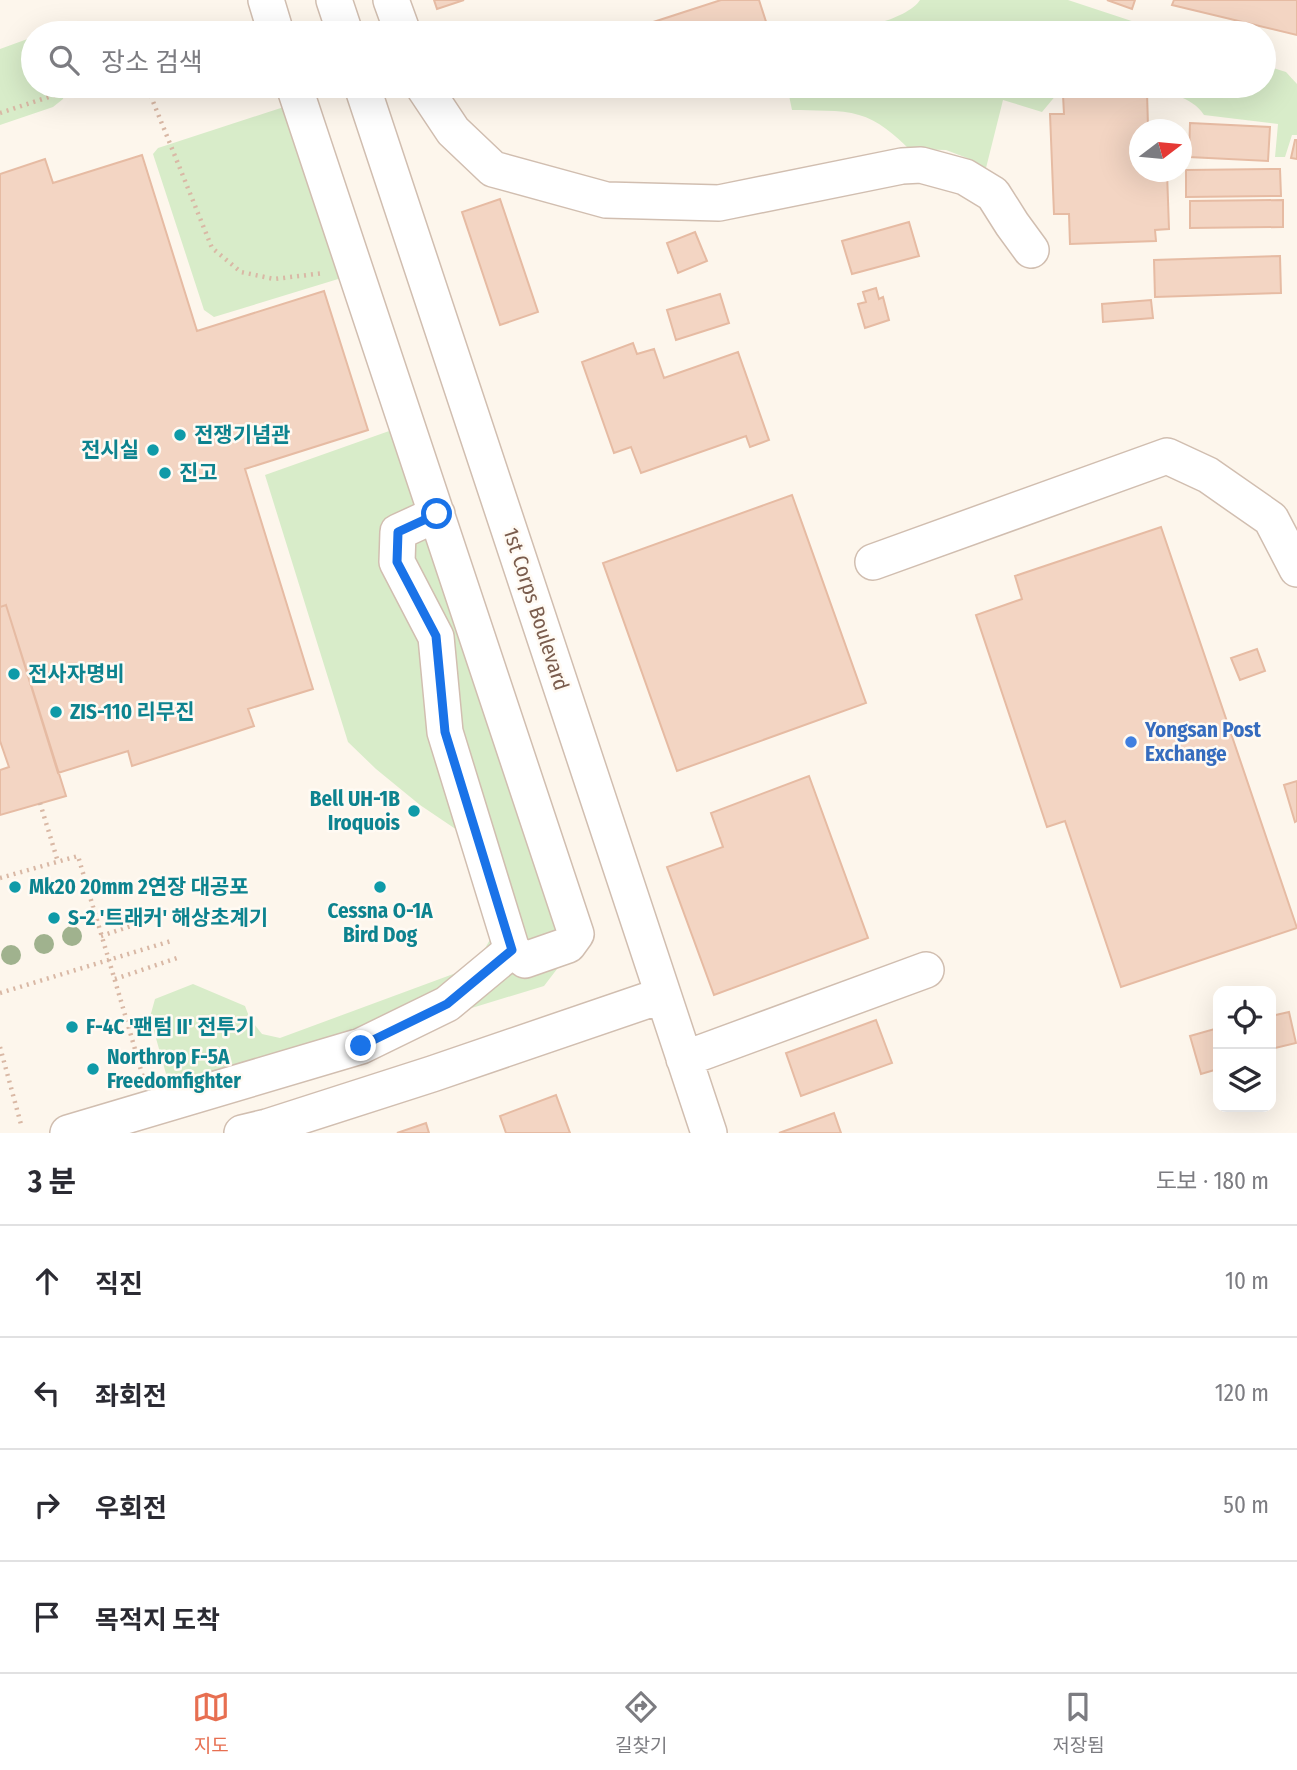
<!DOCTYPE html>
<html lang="ko">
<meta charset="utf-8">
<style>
body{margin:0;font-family:"Fira Sans Condensed","Noto Sans KR",sans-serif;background:#f2f2f3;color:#2b2b33}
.controls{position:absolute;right:21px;bottom:21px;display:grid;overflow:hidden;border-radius:14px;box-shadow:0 7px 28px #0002}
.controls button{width:63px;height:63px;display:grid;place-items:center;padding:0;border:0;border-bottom:2px solid #e1e1e2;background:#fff;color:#2b2b33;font:35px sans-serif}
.compass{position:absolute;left:1129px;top:119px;width:63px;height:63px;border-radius:50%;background:#fff;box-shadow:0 7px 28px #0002;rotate:74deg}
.stop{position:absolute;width:21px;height:21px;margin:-16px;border:5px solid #1a73e8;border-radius:50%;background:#fff}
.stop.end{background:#1a73e8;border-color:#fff;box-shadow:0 2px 7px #0008}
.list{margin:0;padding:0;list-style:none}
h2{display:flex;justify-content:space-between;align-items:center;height:91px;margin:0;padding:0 28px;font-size:30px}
h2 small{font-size:23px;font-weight:400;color:#7c7c81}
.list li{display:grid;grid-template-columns:46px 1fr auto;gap:21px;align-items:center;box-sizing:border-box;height:112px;padding:0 28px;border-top:2px solid #e1e1e2}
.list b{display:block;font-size:26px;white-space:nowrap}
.list em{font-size:23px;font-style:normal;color:#7c7c81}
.icon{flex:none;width:38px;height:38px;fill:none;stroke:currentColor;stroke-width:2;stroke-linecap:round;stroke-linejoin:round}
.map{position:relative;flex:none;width:1297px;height:1133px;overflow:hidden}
.search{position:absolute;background:#fff;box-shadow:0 7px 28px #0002;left:21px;right:21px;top:21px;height:77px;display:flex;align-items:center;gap:18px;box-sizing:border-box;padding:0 24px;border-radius:38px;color:#7c7c81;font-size:26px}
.sheet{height:539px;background:#fff}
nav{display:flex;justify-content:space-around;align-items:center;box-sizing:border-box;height:98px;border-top:2px solid #e1e1e2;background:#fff;font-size:19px;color:#7c7c81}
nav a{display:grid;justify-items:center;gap:4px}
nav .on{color:#e76f51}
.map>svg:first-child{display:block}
.green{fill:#d8ecc9}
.building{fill:#f3d5c3;stroke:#e6bba3;stroke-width:2}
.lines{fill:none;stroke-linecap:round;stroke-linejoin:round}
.minor-casing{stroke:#d1beb0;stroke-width:38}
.path{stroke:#d9b8a5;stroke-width:4.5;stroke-dasharray:2 5;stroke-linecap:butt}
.minor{stroke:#fff;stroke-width:35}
.tree{fill:#a0b28e}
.route{stroke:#1a73e8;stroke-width:9}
.culture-dot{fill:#0f9aa8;stroke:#fffaf3;stroke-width:2.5}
.shop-dot{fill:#3f7fe0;stroke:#fffaf3;stroke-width:2.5}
.labels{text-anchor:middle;stroke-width:5;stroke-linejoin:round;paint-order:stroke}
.culture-label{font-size:21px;font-weight:bold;fill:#0d838f;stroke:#fffaf3;text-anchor:start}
.street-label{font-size:21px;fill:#7a5c4d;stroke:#fffaf3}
.shop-label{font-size:21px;font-weight:bold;fill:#366cbe;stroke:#fffaf3;text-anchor:start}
</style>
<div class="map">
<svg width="1297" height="1133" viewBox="0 0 1297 1133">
<rect width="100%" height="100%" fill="#fdf6ec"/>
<path class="green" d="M920,0H1068L1168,33H878L882,22C893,19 914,10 920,0Z
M33,37V86H65L63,99L53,107L0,125V49Z
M1264,65L1286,72L1297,84V135H1292L1285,157H1275L1278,124L1204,115C1192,96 1166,93 1146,86H1264Z
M787,86H1097L1075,88L1057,94L1042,112L1003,100L986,168L967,158L946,150L909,149C895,135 878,120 859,115C840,109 813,111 792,110Z
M290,105L348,276L214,317L204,310L153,154L158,148Z
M392,430L567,956L544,986L190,1094L170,1088L150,1017L155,999L193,984L245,1006L250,1019L262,1034L280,1038L456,973L483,952L492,936L468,854L457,830L420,805L376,769L348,742L265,475Z"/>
<path class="building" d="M434,0H464L437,9Z
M721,0H759L769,31L764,33H640L638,27Z
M1107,0H1135L1132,9Z
M1174,0H1297V35L1172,5Z
M1147,92L1148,126L1163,125V130H1140V172H1167L1169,229L1155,230L1156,241L1070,244L1069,214H1054L1050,114H1064L1063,95Z
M1190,123L1270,127L1268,161L1189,157Z
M1295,140H1297V159L1291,158Z
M142,155L197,331L324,291L368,430L245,469L313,689L248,709L254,726L132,766L128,751L58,773L6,605L0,607V174L45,159L53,183Z
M1280,169L1281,196L1186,197V170Z
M500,199L538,312L500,325L462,212Z
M1283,200V227L1190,228V201Z
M909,222L919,256L852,274L842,241Z
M695,232L707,261L678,273L667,243Z
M1280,256L1281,293L1155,297L1154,260Z
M876,288L879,299L883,297L889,320L865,328L858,304L866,302L863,292Z
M720,294L729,323L676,340L667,310Z
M1151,300L1153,318L1103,322L1102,304Z
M633,343L637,354L654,349L664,378L738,352L769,440L750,447L746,436L641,473L631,447L614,453L582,362Z
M792,495L866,703L677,771L603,563Z
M1161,527L1297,928L1121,987L1065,821L1047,827L976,615L1022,599L1015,576Z
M6,605L66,796L0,815V770L9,767L0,741V607Z
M1257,649L1265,671L1240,680L1231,658Z
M809,776L868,938L714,995L667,867L723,847L711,813Z
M1297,781V821L1295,822L1284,785Z
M1289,1012L1296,1043L1271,1049V1016Z
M876,1020L892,1063L801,1096L786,1053Z
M1218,1028V1069L1201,1074L1190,1036Z
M556,1095L570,1133H506L500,1116Z
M834,1113L841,1133H779Z
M426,1123L429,1133H397Z"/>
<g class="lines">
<g class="minor-casing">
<path id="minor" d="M266,0L276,33
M334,0L345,33
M391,0L403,33
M294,86C386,369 482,651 576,934L568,945L525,960L512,950L445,732L436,637L397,562L398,532L437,514
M362,86L709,1133
M423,86L453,131L493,169L606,200L719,203L902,166L921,165L965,177L993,194L1012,224L1031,250
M873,562L1167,456L1208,475L1271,519L1297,569
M684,1059L926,970
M68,1133L361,1046L447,1004L512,950
M242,1133L267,1127L432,1074L663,995"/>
</g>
<path class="path" d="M148,89L212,248L241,272L274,279L324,273
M0,113L79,87
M40,803L58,862
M0,878L78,856C100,931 123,1006 144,1081
M101,936L164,915
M115,979L177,958
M0,993L171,941
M0,1047L22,1128"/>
<use href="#minor" class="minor"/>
</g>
<g class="tree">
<circle cx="72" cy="936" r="10"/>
<circle cx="44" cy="944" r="10"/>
<circle cx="11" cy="955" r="10"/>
</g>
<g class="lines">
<path class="route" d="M361,1046L447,1004L512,950L445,732L436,636L397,562L398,532L437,514"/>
</g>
<g class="culture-dot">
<circle cx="180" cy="435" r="7"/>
<circle cx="153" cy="450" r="7"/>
<circle cx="165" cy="473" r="7"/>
<circle cx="14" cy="674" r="7"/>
<circle cx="56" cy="712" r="7"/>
<circle cx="414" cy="811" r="7"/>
<circle cx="15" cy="887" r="7"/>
<circle cx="380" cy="887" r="7"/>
<circle cx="54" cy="918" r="7"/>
<circle cx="72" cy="1027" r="7"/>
<circle cx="93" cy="1069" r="7"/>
</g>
<circle class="shop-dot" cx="1131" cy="742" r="7"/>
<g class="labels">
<g class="culture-label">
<text x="194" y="442">전쟁기념관</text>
<text x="139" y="457" text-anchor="end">전시실</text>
<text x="179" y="480">진고</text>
<text x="28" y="681">전사자명비</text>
<text x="70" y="719">ZIS-110 리무진</text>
<text x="400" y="806" text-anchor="end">Bell UH-1B<tspan x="400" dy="24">Iroquois</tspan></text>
<text x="29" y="894">Mk20 20mm 2연장 대공포</text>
<text x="380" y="918" text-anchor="middle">Cessna O-1A<tspan x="380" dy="24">Bird Dog</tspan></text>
<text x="68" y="925">S-2 '트래커' 해상초계기</text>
<text x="86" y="1034">F-4C '팬텀 II' 전투기</text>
<text x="107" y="1064">Northrop F-5A<tspan x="107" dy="24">Freedomfighter</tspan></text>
</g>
<g class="street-label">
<text transform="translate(536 609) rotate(72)" y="7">1st Corps Boulevard</text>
</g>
<g class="shop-label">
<text x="1145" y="737">Yongsan Post<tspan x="1145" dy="24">Exchange</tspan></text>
</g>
</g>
</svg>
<div class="controls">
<button><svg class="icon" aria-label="locate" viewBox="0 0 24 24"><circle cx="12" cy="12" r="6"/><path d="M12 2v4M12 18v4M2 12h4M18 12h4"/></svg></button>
<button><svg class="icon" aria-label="layers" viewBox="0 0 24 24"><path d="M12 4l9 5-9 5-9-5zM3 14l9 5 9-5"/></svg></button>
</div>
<svg class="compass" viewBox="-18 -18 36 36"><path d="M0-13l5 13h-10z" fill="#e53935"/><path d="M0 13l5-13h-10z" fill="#7c7c81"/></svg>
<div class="stop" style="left:437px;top:514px"></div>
<div class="stop end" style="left:361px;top:1046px"></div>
<div class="search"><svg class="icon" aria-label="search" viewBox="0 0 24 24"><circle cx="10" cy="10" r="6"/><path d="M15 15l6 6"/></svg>장소 검색</div>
</div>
<section class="sheet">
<h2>3 분<small>도보 · 180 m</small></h2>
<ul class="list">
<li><svg class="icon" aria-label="ahead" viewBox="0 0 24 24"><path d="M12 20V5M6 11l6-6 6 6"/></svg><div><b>직진</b></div><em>10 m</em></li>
<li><svg class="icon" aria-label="left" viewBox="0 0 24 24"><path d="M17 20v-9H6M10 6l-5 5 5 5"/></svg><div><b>좌회전</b></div><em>120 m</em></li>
<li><svg class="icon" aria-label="right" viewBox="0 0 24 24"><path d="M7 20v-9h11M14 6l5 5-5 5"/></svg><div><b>우회전</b></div><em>50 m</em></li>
<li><svg class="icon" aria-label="arrive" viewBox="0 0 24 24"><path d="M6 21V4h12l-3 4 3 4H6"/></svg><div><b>목적지 도착</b></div></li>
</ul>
</section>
<nav>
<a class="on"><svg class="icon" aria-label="map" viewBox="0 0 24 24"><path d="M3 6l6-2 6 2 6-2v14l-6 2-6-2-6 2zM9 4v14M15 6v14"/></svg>지도</a>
<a><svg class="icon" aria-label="directions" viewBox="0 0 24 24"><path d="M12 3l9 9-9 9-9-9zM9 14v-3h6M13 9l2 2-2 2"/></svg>길찾기</a>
<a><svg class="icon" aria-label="saved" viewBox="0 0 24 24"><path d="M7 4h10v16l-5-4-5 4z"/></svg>저장됨</a>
</nav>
